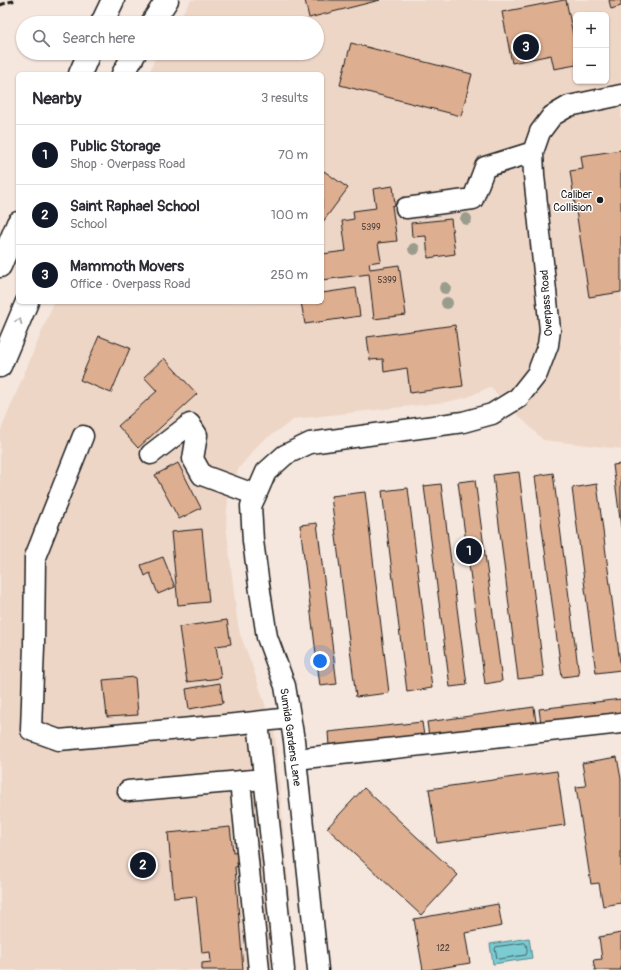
<!DOCTYPE html>
<meta charset="utf-8">
<style>
body{margin:0;font-family:Pangolin,sans-serif;background:#f2f2f3;color:#2b2b33}
.controls{position:absolute;right:12px;top:12px;display:grid;overflow:hidden;border-radius:6px;box-shadow:0 1px 3px #0004}
.controls button{width:36px;height:36px;display:grid;place-items:center;padding:0;border:0;border-bottom:1px solid #e1e1e2;background:#fff;color:#2b2b33;font:20px sans-serif}
.you{position:absolute;left:320px;top:661px;width:14px;height:14px;margin:-10px;border:3px solid #fff;border-radius:50%;background:#1a73e8;box-shadow:0 0 0 6px #1a73e833}
.badge{display:grid;place-items:center;width:26px;height:26px;border-radius:50%;background:#111827;color:#fff;font-size:13px;font-weight:700}
.pin{position:absolute;translate:-50% -50%;border:2px solid #fff;box-shadow:0 1px 4px #0006}
.list{margin:0;padding:0;list-style:none}
h2{display:flex;justify-content:space-between;align-items:center;height:52px;margin:0;padding:0 16px;font-size:17px}
h2 small{font-size:13px;font-weight:400;color:#7c7c81}
.list li{display:grid;grid-template-columns:26px 1fr auto;gap:12px;align-items:center;box-sizing:border-box;height:60px;padding:0 16px;border-top:1px solid #e1e1e2}
.list b{display:block;font-size:15px;white-space:nowrap}
.list p{margin:0;font-size:13px;white-space:nowrap;color:#7c7c81}
.list em{font-size:13px;font-style:normal;color:#7c7c81}
.icon{flex:none;width:22px;height:22px;fill:none;stroke:currentColor;stroke-width:2;stroke-linecap:round;stroke-linejoin:round}
.map{position:relative;flex:none;width:621px;height:970px;overflow:hidden}
.search{position:absolute;background:#fff;box-shadow:0 1px 3px #0004;left:16px;top:16px;width:308px;height:44px;display:flex;align-items:center;gap:10px;box-sizing:border-box;padding:0 14px;border-radius:22px;color:#7c7c81;font-size:15px}
.panel{position:absolute;background:#fff;box-shadow:0 1px 3px #0004;left:16px;top:72px;width:308px;height:232px;border-radius:6px}
.map>svg:first-child{display:block}
.built{fill:#eed6c7;fill-rule:evenodd}
.water{fill:#7acbd2;stroke:#548589}
.lines{fill:none;stroke-linecap:round;stroke-linejoin:round}
.shore{stroke:#426265;stroke-width:1}
.building{fill:#deae90;stroke:#1c1c1c}
.minor-casing{stroke:#1c1c1c;stroke-width:23}
.highway-casing{stroke:#1c1c1c;stroke-width:25}
.minor{stroke:#fff;stroke-width:20}
.highway{stroke:#fff;stroke-width:22}
.rail{stroke:#1c1c1c;stroke-width:3;stroke-dasharray:6 3;stroke-linecap:butt}
.tree{fill:#9a9c8c}
.oneway{stroke:#999}
.poi-dot{fill:#1c1c1c;stroke:#fff;stroke-width:1.5}
.labels{text-anchor:middle;stroke-width:3;stroke-linejoin:round;paint-order:stroke}
.number-label{font-size:9px;fill:#4c4039}
.poi-label{font-size:11px;fill:#1c1c1c;stroke:#fff;text-anchor:end}
.street-label{font-size:11px;fill:#1c1c1c;stroke:#fff}
</style>
<div class="map">
<svg width="621" height="970" viewBox="0 0 621 970">
<rect width="100%" height="100%" fill="#f5e7de"/>
<filter id="ink" filterUnits="userSpaceOnUse"><feTurbulence type="fractalNoise" baseFrequency=".025" numOctaves="2"/><feDisplacementMap in="SourceGraphic" scale="8" xChannelSelector="R" yChannelSelector="G"/><feConvolveMatrix kernelMatrix="1 2 1 2 8 2 1 2 1" color-interpolation-filters="sRGB"/></filter>
<g filter="url(#ink)">
<path class="built" d="M191,0H621V449L543,440L490,387L468,397L447,402L295,419L261,442L239,468L228,499L226,524L237,618L240,634L252,665L275,734L296,970H0V432L54,302H322V74H149L157,53H317V23H176ZM576,15H606V81H576Z"/>
<path class="water" d="M529,938L532,958L493,964L490,944Z"/>
<g class="lines">
<path class="shore" d="M525,943C527,945 528,952 526,955L499,959L497,958L495,949L496,947Z"/>
</g>
<path class="building" d="M305,0H380L309,18Z
M564,0H566L576,49V65L554,69L551,55L512,63L502,12Z
M609,0H621V6L611,9Z
M351,43L472,74L461,116L340,85Z
M621,150V292L589,297L570,171L583,169L581,156Z
M324,171L348,188L322,223V175Z
M393,186L395,205L392,206L397,241L378,243L381,261L369,263L370,269L399,265L406,315L374,319L369,274L322,280V254L346,251L342,221L354,219L353,211L376,208L373,189Z
M451,219L455,254L428,258L426,236L412,237L411,223Z
M356,288L360,316L305,324L301,302H322V293Z
M455,325L463,386L410,393L407,368L384,372L383,359L370,360L367,337Z
M99,336L130,348L111,393L80,380Z
M164,358L197,394L138,448L118,426L157,391L144,377Z
M178,463L201,508L179,519L155,475Z
M621,464V527L613,465Z
M519,472L544,676L518,679L493,475Z
M553,473L579,675L562,677L535,476Z
M475,480L502,681L485,684L458,482Z
M441,484L467,685L450,687L424,486Z
M597,484L621,670L596,673L572,488Z
M408,488L432,688L407,692L382,491Z
M365,492L389,693L356,697L331,496Z
M317,523L337,684L320,686L300,525Z
M202,529L209,602L178,605L171,532Z
M163,557L175,587L158,594L150,573L145,576L141,565Z
M227,620L231,644L216,646L221,678L187,682L179,627Z
M135,677L138,715L107,717L103,680Z
M220,683L223,703L189,709L186,689Z
M621,699V713L541,724L539,709Z
M534,707L536,722L429,737L427,722Z
M422,722L424,736L329,746L328,732Z
M617,757L621,779V903L603,906L599,883L591,884L576,787L586,786L582,763Z
M557,771L565,825L437,843L429,789Z
M364,788L458,875L421,915L327,828Z
M230,827L233,852L242,851L244,865L235,867L243,970H202V963L211,962L210,952L202,953L196,896L174,898L168,833Z
M498,904L502,926L465,933L470,963L428,970H423L414,919Z
M621,933V970H595L593,960L602,959L599,937Z"/>
<g class="lines">
<g class="minor-casing">
<path id="minor" d="M406,208L473,199L485,167L533,152
M83,436L35,557L34,646L31,730L59,740L236,724L290,718
M151,454L190,424L197,435L193,459L202,475L256,495
M258,722L273,858L284,970
M296,759L621,723
M240,781L259,970
M128,791L253,780
M318,970L294,740L285,686L267,637L258,578L253,541L251,506L256,495L266,472L285,455L310,443L463,422L492,414L518,398L537,374L548,345L550,330L534,175L533,152L540,132L552,116L569,106L621,95"/>
</g>
<g class="highway-casing">
<path id="highway" d="M102,23L113,0
M152,23L167,0
M80,74L89,53
M123,74L135,53
M0,266L18,223
M0,366L27,302"/>
</g>
<use href="#minor" class="minor"/>
<use href="#highway" class="highway"/>
<path class="rail" d="M0,5L15,0"/>
</g>
<g class="tree">
<circle cx="466" cy="219" r="6"/>
<circle cx="414" cy="249" r="6"/>
<circle cx="445" cy="288" r="6"/>
<circle cx="447" cy="303" r="6"/>
</g>
<defs><path id="oneway-chevron" d="M-2-3.5L2.5 0L-2 3.5" fill="none" stroke-width="1.6" stroke-linecap="round" stroke-linejoin="round"/></defs>
<use class="oneway" href="#oneway-chevron" transform="translate(19 321) rotate(-67)"/>
</g>
<circle class="poi-dot" cx="600" cy="200" r="4"/>
<g class="labels">
<g class="number-label">
<text x="371" y="230">5399</text>
<text x="387" y="283">5399</text>
<text x="443" y="951">122</text>
</g>
<g class="poi-label">
<text x="592" y="198">Caliber<tspan x="592" dy="13">Collision</tspan></text>
</g>
<g class="street-label">
<text transform="translate(546 303) rotate(-94)" y="4">Overpass Road</text>
<text transform="translate(291 737) rotate(82)" y="4">Sumida Gardens Lane</text>
</g>
</g>
</svg>
<div class="controls">
<button>+</button>
<button>−</button>
</div>
<div class="you"></div>
<div class="pin badge" style="left:469px;top:551px">1</div>
<div class="pin badge" style="left:143px;top:865px">2</div>
<div class="pin badge" style="left:526px;top:47px">3</div>
<div class="search"><svg class="icon" aria-label="search" viewBox="0 0 24 24"><circle cx="10" cy="10" r="6"/><path d="M15 15l6 6"/></svg>Search here</div>
<section class="panel">
<h2>Nearby<small>3 results</small></h2>
<ul class="list">
<li><span class="badge">1</span><div><b>Public Storage</b><p>Shop · Overpass Road</p></div><em>70 m</em></li>
<li><span class="badge">2</span><div><b>Saint Raphael School</b><p>School</p></div><em>100 m</em></li>
<li><span class="badge">3</span><div><b>Mammoth Movers</b><p>Office · Overpass Road</p></div><em>250 m</em></li>
</ul>
</section>
</div>
